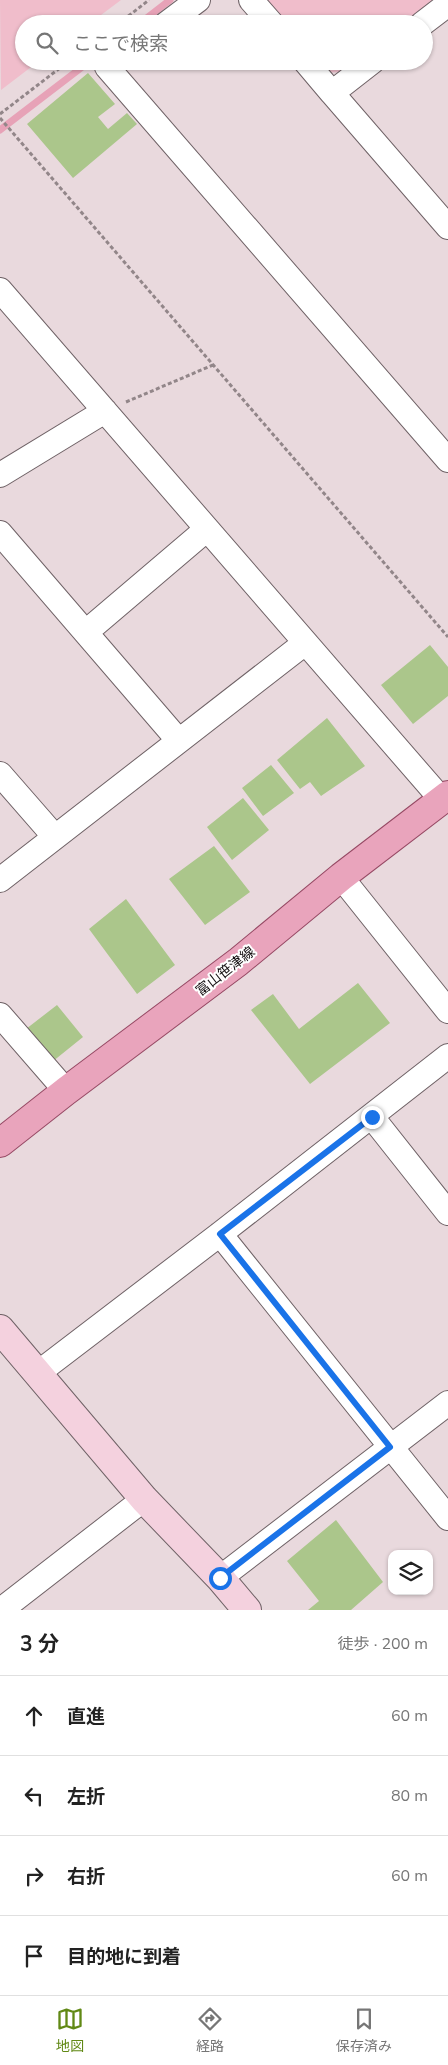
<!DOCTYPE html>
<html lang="ja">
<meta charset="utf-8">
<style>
body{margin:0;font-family:"Nunito Sans","Noto Sans JP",sans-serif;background:#f2f2f2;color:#222}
.controls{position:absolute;right:15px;bottom:15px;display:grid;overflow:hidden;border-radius:10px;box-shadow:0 1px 4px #0004}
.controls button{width:45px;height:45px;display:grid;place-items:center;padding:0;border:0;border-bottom:1px solid #e0e0e0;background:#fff;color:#222;font:25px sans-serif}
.stop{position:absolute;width:15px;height:15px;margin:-11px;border:4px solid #1a73e8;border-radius:50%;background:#fff}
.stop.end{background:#1a73e8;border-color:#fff;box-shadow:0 1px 5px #0008}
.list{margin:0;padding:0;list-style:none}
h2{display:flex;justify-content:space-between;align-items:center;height:65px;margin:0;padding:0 20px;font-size:21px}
h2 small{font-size:16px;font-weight:400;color:#767676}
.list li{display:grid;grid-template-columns:32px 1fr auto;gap:15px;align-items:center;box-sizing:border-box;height:80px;padding:0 20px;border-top:1px solid #e0e0e0}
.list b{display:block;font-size:19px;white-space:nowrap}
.list em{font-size:16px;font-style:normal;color:#767676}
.icon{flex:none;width:28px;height:28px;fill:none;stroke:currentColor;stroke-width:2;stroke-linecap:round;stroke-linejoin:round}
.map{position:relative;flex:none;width:448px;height:1610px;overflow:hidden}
.search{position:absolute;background:#fff;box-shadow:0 1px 4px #0004;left:15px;right:15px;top:15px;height:55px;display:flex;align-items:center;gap:12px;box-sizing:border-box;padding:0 18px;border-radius:28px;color:#767676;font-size:19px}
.sheet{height:385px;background:#fff}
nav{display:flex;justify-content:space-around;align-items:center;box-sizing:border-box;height:70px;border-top:1px solid #e0e0e0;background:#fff;font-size:14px;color:#767676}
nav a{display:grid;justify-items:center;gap:2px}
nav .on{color:#618915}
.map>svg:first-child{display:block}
.green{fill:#f0bdcb}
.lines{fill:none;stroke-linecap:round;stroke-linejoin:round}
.stream{stroke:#e7a2b7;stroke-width:7}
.building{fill:#abc68b}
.street-casing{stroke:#6f6266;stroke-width:26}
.secondary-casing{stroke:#6f6266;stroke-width:30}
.primary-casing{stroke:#964964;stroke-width:30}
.path{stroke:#928689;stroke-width:3;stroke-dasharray:4 2.5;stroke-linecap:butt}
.street{stroke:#fff;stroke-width:24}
.secondary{stroke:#f4d1de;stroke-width:28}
.primary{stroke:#e9a4bc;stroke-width:28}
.route{stroke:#1a73e8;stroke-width:6}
.labels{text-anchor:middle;stroke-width:4;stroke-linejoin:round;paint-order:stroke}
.street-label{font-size:14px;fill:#151012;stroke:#fff}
</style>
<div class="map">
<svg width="448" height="1610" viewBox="0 0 448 1610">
<rect width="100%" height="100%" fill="#e9d9dd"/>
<path class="green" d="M0,0H121L89,24H24V61H39L1,90Z
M264,0H433L402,24H285Z
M317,61H353L338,72L327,73Z"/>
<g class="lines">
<path class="stream" d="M139,24L170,0
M0,130L90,61"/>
</g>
<path class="building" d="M88,73L115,104L98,117L108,129L127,113L137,124L73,178L27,124Z
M430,645L448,667V696L413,724L381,685Z
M327,718L365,766L321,796L310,782L300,789L277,760Z
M271,765L294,793L263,816L242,788Z
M243,798L269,830L232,860L207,827Z
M214,846L250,892L205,925L169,879Z
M126,899L175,965L137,994L89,929Z
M358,983L390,1023L310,1084L251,1010L273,994L299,1029Z
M57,1005L83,1037L52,1062L26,1029Z
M336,1520L383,1582L351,1610H308L319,1601L287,1561Z"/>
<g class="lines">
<g class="street-casing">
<path id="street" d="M251,0L272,24
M166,24L198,0
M422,24L448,4
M115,61L107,67L448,460
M305,61L332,93L373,61
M332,93L448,227
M0,290L442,800
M0,475L105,411
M0,533L179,741
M86,632L207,529
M0,774L55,837
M341,877L448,1011
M0,880L305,643
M0,1015L66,1091
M372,1117L448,1213
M220,1234L448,1518
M38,1373L220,1234L448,1056
M220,1578L448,1403
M1,1610L144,1499"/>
</g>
<g class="secondary-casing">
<path id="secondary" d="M0,1329L144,1499L220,1578L247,1610"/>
</g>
<g class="primary-casing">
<path id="primary" d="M0,1143L66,1091L238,962L341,877L448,795"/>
</g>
<path class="path" d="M118,24L149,0
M0,114L69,61
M0,118L448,637
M126,402L213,365"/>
<use href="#street" class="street"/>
<use href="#secondary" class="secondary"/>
<use href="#primary" class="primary"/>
</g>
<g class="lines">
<path class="route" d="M220,1578L390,1447L220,1234L372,1117"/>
</g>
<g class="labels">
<g class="street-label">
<text transform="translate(225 971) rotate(-38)" y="5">富山笹津線</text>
</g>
</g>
</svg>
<div class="controls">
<button><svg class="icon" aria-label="layers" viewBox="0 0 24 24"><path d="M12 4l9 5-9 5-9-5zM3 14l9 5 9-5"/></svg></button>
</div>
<div class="stop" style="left:220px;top:1578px"></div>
<div class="stop end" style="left:372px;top:1117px"></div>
<div class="search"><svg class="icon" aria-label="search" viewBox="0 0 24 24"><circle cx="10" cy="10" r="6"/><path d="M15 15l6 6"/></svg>ここで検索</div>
</div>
<section class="sheet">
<h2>3 分<small>徒歩 · 200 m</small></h2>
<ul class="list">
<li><svg class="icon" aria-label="ahead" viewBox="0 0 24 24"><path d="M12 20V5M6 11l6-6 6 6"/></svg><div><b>直進</b></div><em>60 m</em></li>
<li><svg class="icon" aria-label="left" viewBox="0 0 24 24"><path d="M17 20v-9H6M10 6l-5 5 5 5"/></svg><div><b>左折</b></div><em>80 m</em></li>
<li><svg class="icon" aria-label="right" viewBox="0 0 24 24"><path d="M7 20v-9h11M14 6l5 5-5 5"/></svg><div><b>右折</b></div><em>60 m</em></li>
<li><svg class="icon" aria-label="arrive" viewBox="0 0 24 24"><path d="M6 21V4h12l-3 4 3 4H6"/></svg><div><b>目的地に到着</b></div></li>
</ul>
</section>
<nav>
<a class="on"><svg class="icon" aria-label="map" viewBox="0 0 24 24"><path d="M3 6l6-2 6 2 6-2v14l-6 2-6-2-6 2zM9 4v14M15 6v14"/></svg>地図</a>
<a><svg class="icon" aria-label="directions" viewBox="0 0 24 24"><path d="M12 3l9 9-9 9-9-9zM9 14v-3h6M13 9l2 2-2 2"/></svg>経路</a>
<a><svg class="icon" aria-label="saved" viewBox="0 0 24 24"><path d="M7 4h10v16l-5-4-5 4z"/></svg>保存済み</a>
</nav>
